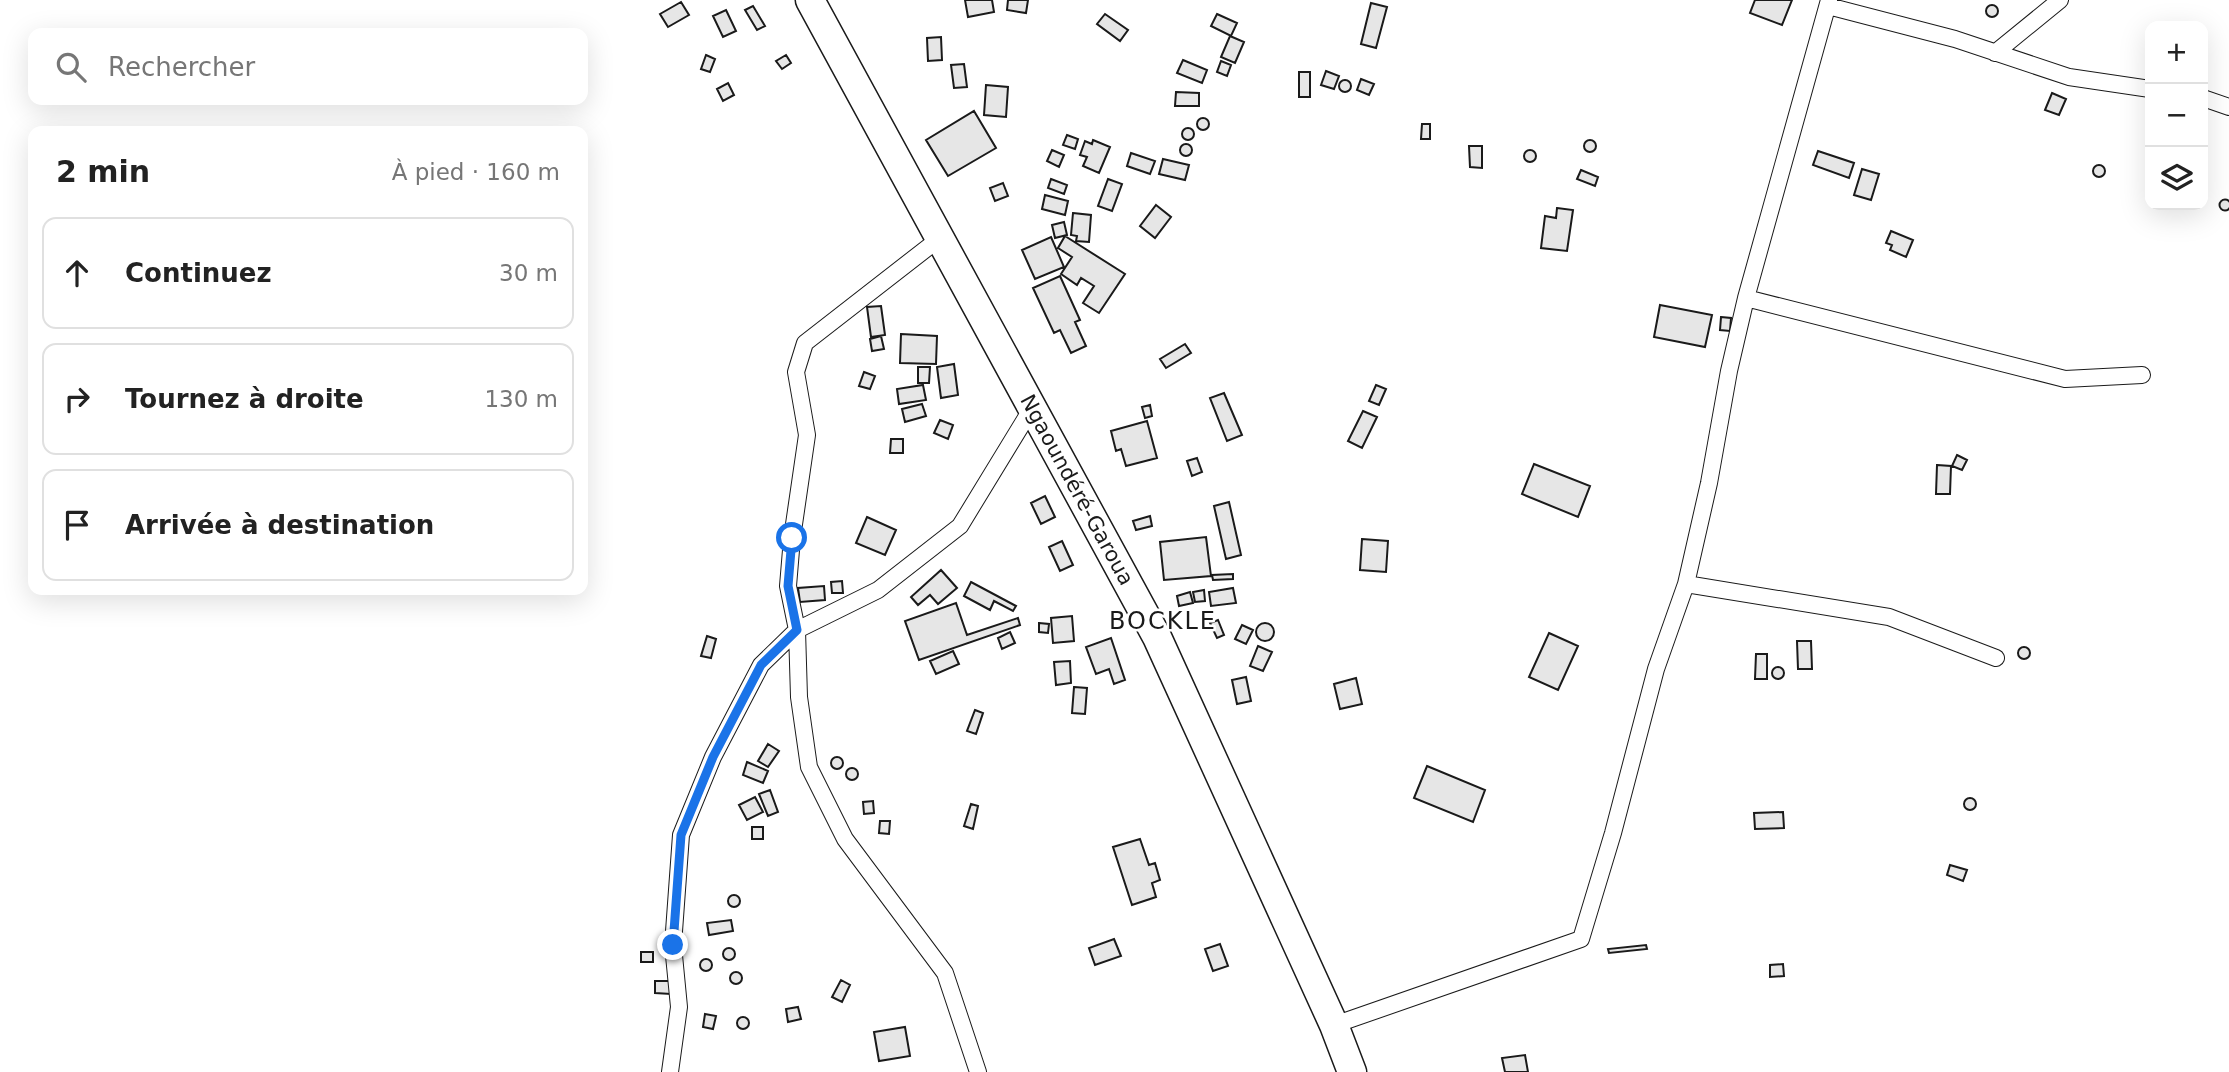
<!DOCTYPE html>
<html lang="fr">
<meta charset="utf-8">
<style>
body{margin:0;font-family:"DejaVu Sans",sans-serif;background:#f2f2f2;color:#222}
.controls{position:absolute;right:21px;top:21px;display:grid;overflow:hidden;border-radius:14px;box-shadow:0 7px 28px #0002}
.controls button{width:63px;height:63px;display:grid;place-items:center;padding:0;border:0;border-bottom:2px solid #e0e0e0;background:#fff;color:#222;font:35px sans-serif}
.stop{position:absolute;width:21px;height:21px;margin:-16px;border:5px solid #1a73e8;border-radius:50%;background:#fff}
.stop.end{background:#1a73e8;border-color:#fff;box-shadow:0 2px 7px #0008}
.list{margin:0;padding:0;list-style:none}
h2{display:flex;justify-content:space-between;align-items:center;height:91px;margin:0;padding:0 28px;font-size:30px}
h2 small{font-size:23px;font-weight:400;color:#767676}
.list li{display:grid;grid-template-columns:46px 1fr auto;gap:21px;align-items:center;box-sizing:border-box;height:112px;margin:0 14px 14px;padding:0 14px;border:2px solid #e0e0e0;border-radius:14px}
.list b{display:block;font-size:26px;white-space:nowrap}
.list em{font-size:23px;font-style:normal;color:#767676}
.icon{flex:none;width:38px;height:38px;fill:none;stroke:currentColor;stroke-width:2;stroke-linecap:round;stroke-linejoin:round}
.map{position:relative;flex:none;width:2229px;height:1072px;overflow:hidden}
.search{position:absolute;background:#fff;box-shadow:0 7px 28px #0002;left:28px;top:28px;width:560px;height:77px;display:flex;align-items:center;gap:18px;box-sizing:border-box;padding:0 24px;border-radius:14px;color:#767676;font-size:26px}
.panel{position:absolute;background:#fff;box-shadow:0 7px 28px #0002;left:28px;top:126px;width:560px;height:469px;border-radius:14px}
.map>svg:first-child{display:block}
.building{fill:#e6e6e6;stroke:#1a1a1a;stroke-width:2}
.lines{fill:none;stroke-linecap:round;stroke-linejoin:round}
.minor-casing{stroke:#1a1a1a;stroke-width:18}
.trunk-casing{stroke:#1a1a1a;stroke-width:31}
.minor{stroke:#fff;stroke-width:16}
.trunk{stroke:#fff;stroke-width:28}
.route{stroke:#1a73e8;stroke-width:9}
.labels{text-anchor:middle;stroke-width:5;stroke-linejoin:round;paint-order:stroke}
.street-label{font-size:21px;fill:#1a1a1a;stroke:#fff}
.quarter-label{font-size:24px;letter-spacing:2px;fill:#1a1a1a;stroke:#fff}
</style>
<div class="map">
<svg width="2229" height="1072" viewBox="0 0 2229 1072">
<rect width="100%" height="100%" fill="#fff"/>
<path class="building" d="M965,0H992L994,12L968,17Z
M1008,0H1028L1026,13L1007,10Z
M1755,0H1792L1782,25L1750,13Z
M681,2L689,15L668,27L660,14Z
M1371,3L1387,7L1376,48L1361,44Z
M1986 11a6 6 0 1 1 12 0a6 6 0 1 1-12 0Z
M753,6L765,26L757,30L745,10Z
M726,10L736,31L723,37L713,16Z
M1105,14L1128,30L1120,41L1097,24Z
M1217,14L1237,23L1231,36L1211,26Z
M1230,36L1244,42L1235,63L1221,57Z
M941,37L942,60L928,61L927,38Z
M706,55L715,59L710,72L701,69Z
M786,55L791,63L782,69L776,61Z
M1183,60L1207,70L1202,83L1177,73Z
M1221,61L1231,65L1227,76L1217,72Z
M964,64L967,87L954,88L951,65Z
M1326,71L1339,76L1334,89L1321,85Z
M1299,72H1310V97H1299Z
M1361,79L1374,84L1369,95L1357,90Z
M1339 86a6 6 0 1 1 12 0a6 6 0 1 1-12 0Z
M728,83L734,95L723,101L717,89Z
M986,85L1008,87L1006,117L984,115Z
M1176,92L1199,93V106H1175Z
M2052,93L2066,99L2059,115L2045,110Z
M974,111L996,148L948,176L926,140Z
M1197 124a6 6 0 1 1 12 0a6 6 0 1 1-12 0Z
M1422,124H1430V139H1421Z
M1182 134a6 6 0 1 1 12 0a6 6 0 1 1-12 0Z
M1067,135L1078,139L1075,149L1063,145Z
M1093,140L1110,147L1099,173L1083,166L1087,157L1080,155L1085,141L1092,144Z
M1584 146a6 6 0 1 1 12 0a6 6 0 1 1-12 0Z
M1180 150a6 6 0 1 1 12 0a6 6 0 1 1-12 0Z
M1469,146H1482V168L1470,167Z
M1052,150L1064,155L1059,167L1047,161Z
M1524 156a6 6 0 1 1 12 0a6 6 0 1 1-12 0Z
M1818,151L1854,163L1849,178L1813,165Z
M1131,153L1155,161L1150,174L1127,166Z
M1163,159L1189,165L1185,180L1159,174Z
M2093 171a6 6 0 1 1 12 0a6 6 0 1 1-12 0Z
M1862,169L1879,174L1871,200L1854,195Z
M1581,170L1598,177L1595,186L1577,179Z
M1051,179L1067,185L1064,194L1048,188Z
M1108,179L1122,184L1112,211L1098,206Z
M1003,183L1008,196L995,201L990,188Z
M1045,195L1068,201L1065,215L1042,209Z
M2219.5 205a5.5 5.5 0 1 1 11 0a5.5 5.5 0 1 1-11 0Z
M1156,205L1171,217L1155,238L1140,226Z
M1557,208L1573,210L1567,251L1541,248L1545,216L1556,218Z
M1073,213L1091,215L1089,242L1076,241L1077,236L1071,235Z
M1064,222L1067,235L1055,238L1052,225Z
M1891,231L1913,240L1906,257L1890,250L1892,245L1886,243Z
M1065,236L1125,274L1099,313L1083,303L1094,286L1081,278L1077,285L1061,274L1072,257L1058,248Z
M1051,237L1064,267L1035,279L1022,250Z
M1060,276L1080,320L1075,322L1086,346L1071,353L1060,330L1054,333L1033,288Z
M1660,305L1712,315L1705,347L1654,337Z
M881,306L885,335L871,337L867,307Z
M1721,317L1731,318L1730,331L1720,330Z
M901,334L937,336L936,364L900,363Z
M881,336L884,349L872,351L870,339Z
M1185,344L1191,353L1166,368L1160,359Z
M954,364L958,395L941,398L937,367Z
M918,367H930L929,383H918Z
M864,372L875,376L870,389L859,386Z
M923,385L926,400L899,404L897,389Z
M1376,385L1386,389L1379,405L1369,401Z
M1224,393L1242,435L1227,441L1210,398Z
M922,404L926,416L905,422L902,409Z
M1150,405L1152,416L1145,418L1142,407Z
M1363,411L1377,417L1362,448L1348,441Z
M940,420L953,425L948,439L934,433Z
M1147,421L1157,458L1126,466L1121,449L1116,451L1111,431Z
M891,439H903V453H890Z
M1957,455L1967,460L1962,470L1952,466Z
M1197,458L1202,472L1192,476L1187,461Z
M1534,464L1590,486L1578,517L1522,494Z
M1937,465L1951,466L1950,494H1936Z
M1045,496L1055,517L1041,524L1031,503Z
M1229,502L1241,555L1226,559L1214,506Z
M1150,516L1152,526L1136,530L1133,521Z
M867,517L896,530L885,555L856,543Z
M1206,537L1211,576L1164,580L1160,542Z
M1362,539L1388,541L1386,572L1360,570Z
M1062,541L1073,565L1060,571L1049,547Z
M941,570L957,588L938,604L930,595L918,605L911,597Z
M1233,574V579L1213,580L1212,575Z
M842,581L843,593H832L831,582Z
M971,582L1016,606L1013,611L994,601L990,610L964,596Z
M824,586L825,600L800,602L798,588Z
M1233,588L1236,603L1211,606L1209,592Z
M1204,590L1205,601L1195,602L1193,592Z
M1190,592L1193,603L1179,606L1177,596Z
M956,603L967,635L1018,618L1020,625L919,660L905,621Z
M1072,616L1074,641L1053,643L1051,618Z
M1218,620L1224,635L1217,638L1210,623Z
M1039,623L1049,624L1048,633L1039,632Z
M1256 632a9 9 0 1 1 18 0a9 9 0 1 1-18 0Z
M1242,625L1253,630L1246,644L1235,639Z
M1010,632L1015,643L1002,649L998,638Z
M1549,633L1578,646L1558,690L1529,677Z
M707,636L716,639L711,658L701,656Z
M1111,638L1125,680L1114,684L1109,669L1096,674L1086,647Z
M1797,641H1811L1812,669H1798Z
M1258,646L1272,652L1263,671L1250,666Z
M2018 653a6 6 0 1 1 12 0a6 6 0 1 1-12 0Z
M953,651L959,664L936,674L930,661Z
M1756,654H1767V679H1755Z
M1070,661L1071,683L1056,685L1054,662Z
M1772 673a6 6 0 1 1 12 0a6 6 0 1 1-12 0Z
M1246,677L1251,701L1237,704L1232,680Z
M1356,678L1362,704L1340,709L1334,684Z
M1074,687L1087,688L1085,714L1072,713Z
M975,710L983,713L976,734L967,731Z
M768,744L779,751L768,767L758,761Z
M831 763a6 6 0 1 1 12 0a6 6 0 1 1-12 0Z
M747,762L768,771L763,783L743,775Z
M1427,766L1485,790L1473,822L1414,798Z
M846 774a6 6 0 1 1 12 0a6 6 0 1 1-12 0Z
M770,790L778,812L768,816L759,794Z
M755,797L763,812L747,820L739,805Z
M1964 804a6 6 0 1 1 12 0a6 6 0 1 1-12 0Z
M873,801L874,813L864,814L863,802Z
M971,804L978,806L973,829L964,826Z
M1783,812L1784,828L1755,829L1754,813Z
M880,821H890L889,834L879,833Z
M752,827H763V839H752Z
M1140,839L1149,865L1155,863L1160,880L1152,883L1156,897L1132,905L1113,847Z
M1950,865L1967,870L1963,881L1947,875Z
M728 901a6 6 0 1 1 12 0a6 6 0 1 1-12 0Z
M731,920L733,931L709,935L707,923Z
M1114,939L1121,956L1095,965L1089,948Z
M1220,944L1228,966L1213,971L1205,949Z
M1646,945L1647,949L1609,953L1608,949Z
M723 954a6 6 0 1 1 12 0a6 6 0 1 1-12 0Z
M641,952H653V962H641Z
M700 965a6 6 0 1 1 12 0a6 6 0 1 1-12 0Z
M1783,964L1784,976L1770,977V965Z
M730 978a6 6 0 1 1 12 0a6 6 0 1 1-12 0Z
M841,980L850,985L842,1002L832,997Z
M655,981H671V994L655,993Z
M798,1007L801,1019L788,1022L786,1009Z
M705,1014L716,1016L713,1029L703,1027Z
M737 1023a6 6 0 1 1 12 0a6 6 0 1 1-12 0Z
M905,1027L910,1056L879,1061L874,1032Z
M1525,1055L1528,1072H1505L1502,1058Z"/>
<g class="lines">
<g class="minor-casing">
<path id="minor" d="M1828,6L1955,39L2069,77L2150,89
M1995,53L2060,0
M2203,98L2229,107
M940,238L805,343L796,372L807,435L792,538L788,586L797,630L799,697L809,767L845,839L945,973L978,1072
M1746,298L2065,379L2142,375
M1686,584L1889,617L1996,658
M1334,1025L1581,939L1613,833L1656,669L1686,584L1709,483L1729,371L1746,298L1829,0
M670,1072L679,1007L673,945L681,835L713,757L761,665L797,630L878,590L960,526L1032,408"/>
</g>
<g class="trunk-casing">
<g id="trunk">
<path id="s1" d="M810,0L1157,637L1334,1025L1352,1072"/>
</g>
</g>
<use href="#minor" class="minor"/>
<use href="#trunk" class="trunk"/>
</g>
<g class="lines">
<path class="route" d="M673,945L681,835L713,757L761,665L797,630L788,586L792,538"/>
</g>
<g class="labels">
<g class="street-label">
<text dy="7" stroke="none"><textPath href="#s1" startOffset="558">Ngaoundéré-Garoua</textPath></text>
</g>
<g class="quarter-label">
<text x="1163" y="629">BOCKLE</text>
</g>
</g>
</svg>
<div class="controls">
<button>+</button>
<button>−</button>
<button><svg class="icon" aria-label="layers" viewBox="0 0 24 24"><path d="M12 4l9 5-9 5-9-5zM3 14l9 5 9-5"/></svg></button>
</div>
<div class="stop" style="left:792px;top:538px"></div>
<div class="stop end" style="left:673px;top:945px"></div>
<div class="search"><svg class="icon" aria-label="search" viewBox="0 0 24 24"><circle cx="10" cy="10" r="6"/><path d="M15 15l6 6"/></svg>Rechercher</div>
<section class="panel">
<h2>2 min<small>À pied · 160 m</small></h2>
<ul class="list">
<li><svg class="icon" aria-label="ahead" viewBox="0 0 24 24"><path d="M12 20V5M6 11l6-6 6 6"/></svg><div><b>Continuez</b></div><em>30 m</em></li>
<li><svg class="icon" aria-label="right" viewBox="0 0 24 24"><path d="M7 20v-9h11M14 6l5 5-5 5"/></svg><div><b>Tournez à droite</b></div><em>130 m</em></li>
<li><svg class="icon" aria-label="arrive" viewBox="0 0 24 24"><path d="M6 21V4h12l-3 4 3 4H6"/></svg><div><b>Arrivée à destination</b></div></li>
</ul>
</section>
</div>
